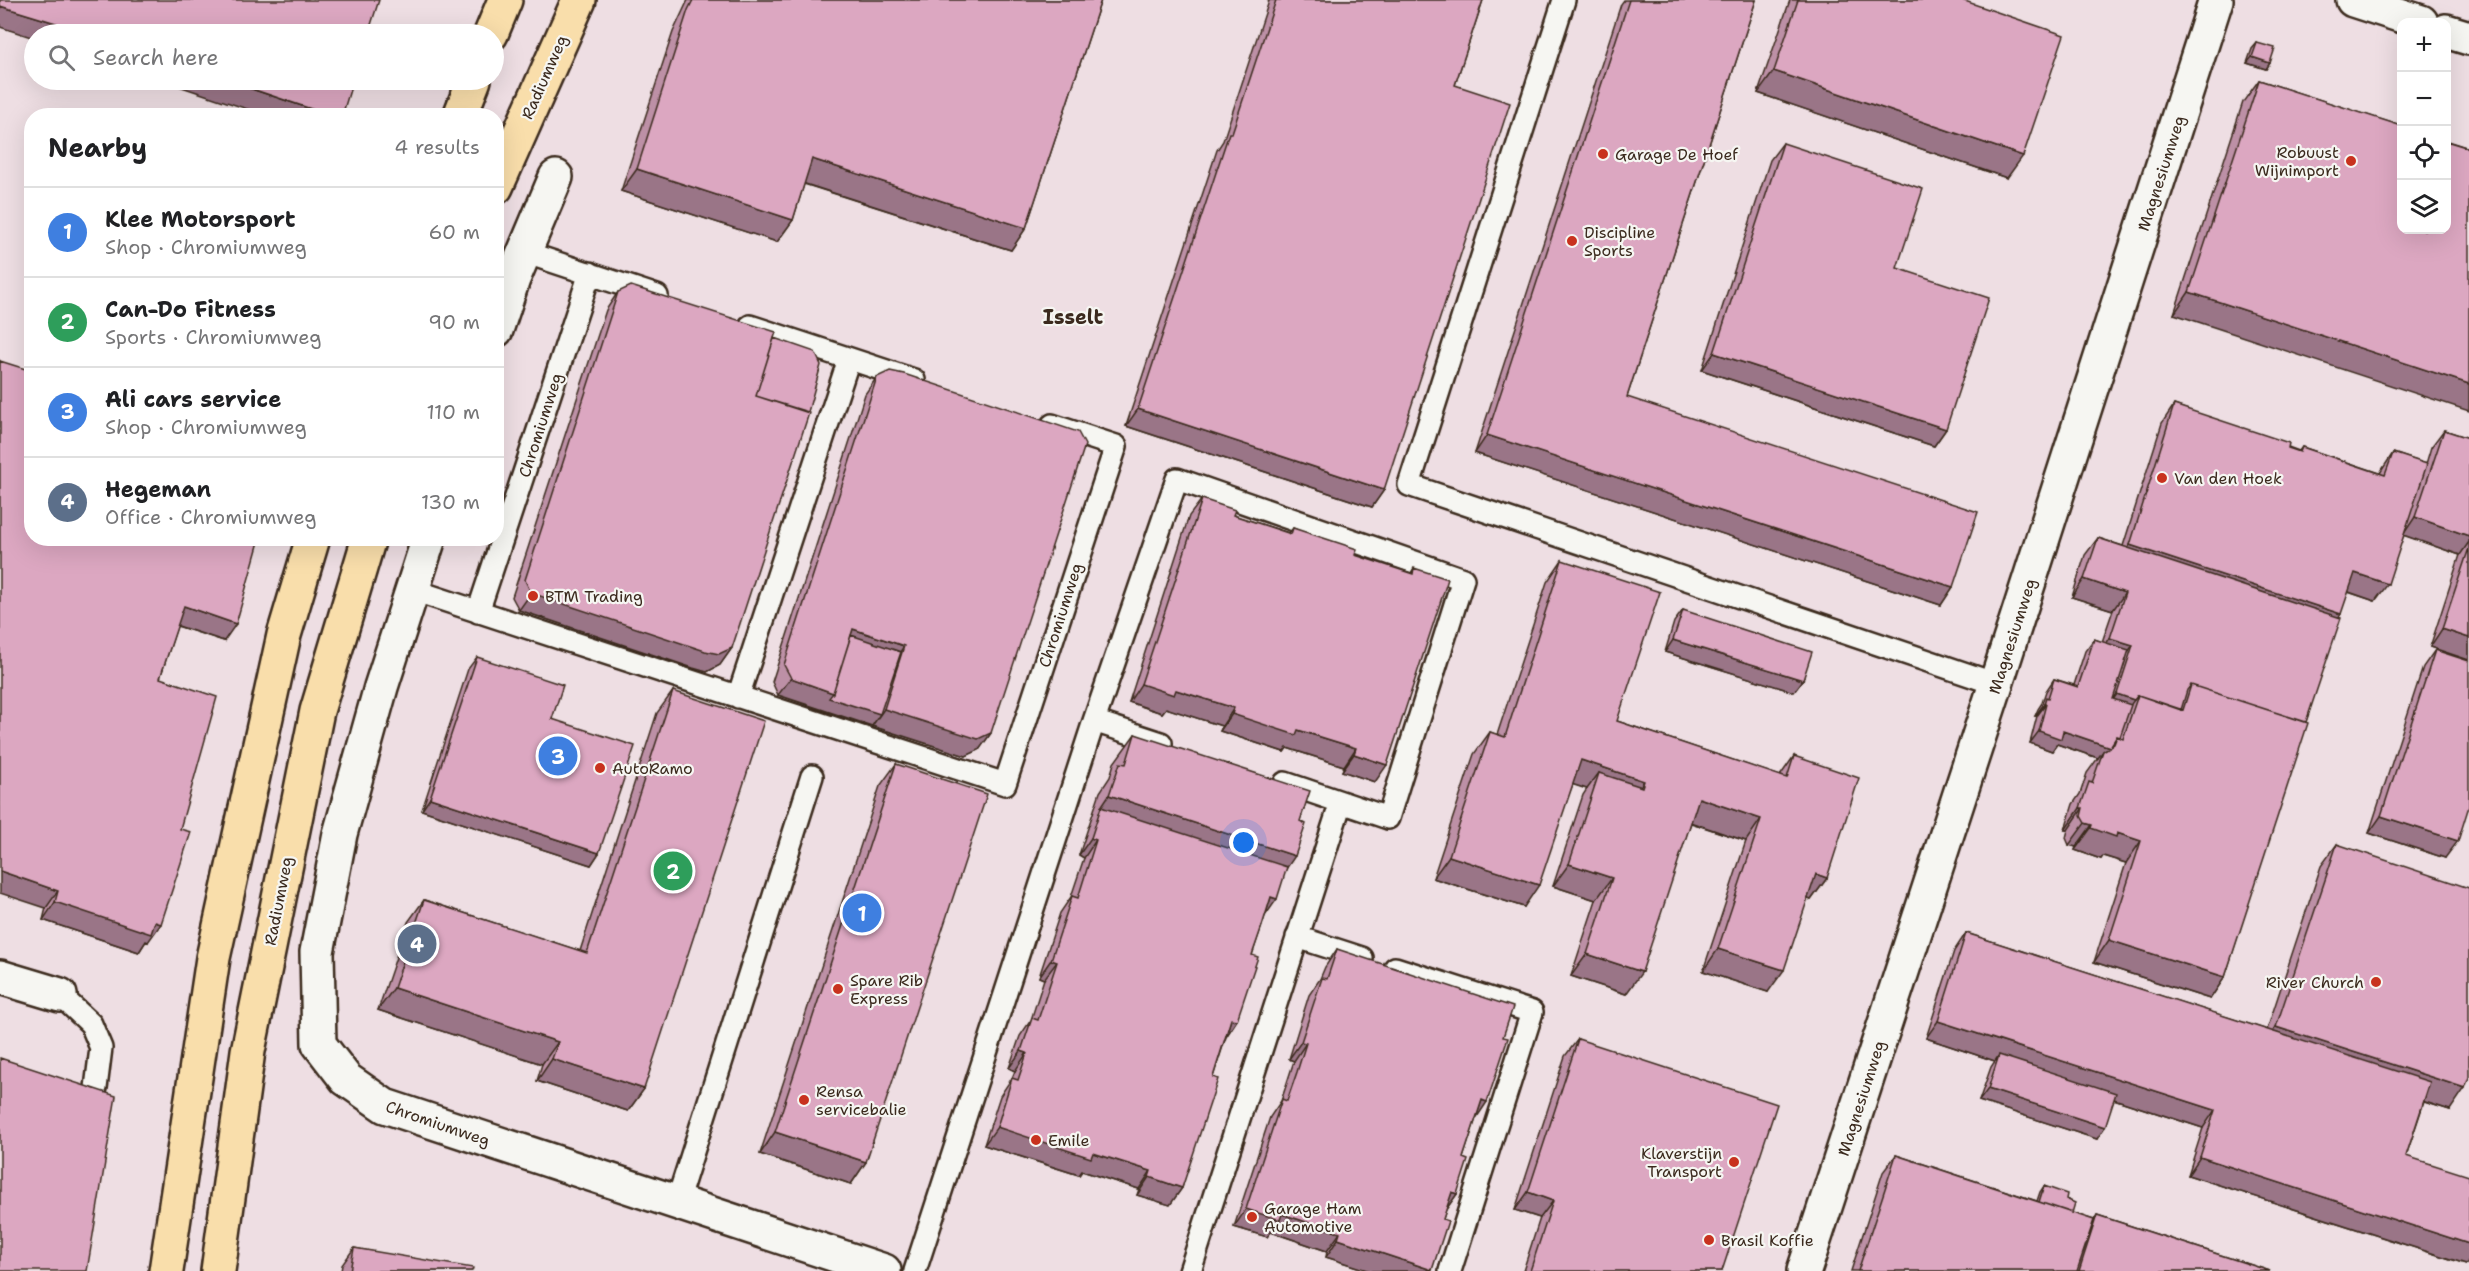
<!DOCTYPE html>
<meta charset="utf-8">
<style>
body{margin:0;font-family:"Shantell Sans",sans-serif;background:#f6f6f6;color:#202124}
.controls{position:absolute;right:18px;top:18px;display:grid;overflow:hidden;border-radius:12px;box-shadow:0 6px 24px #0002}
.controls button{width:54px;height:54px;display:grid;place-items:center;padding:0;border:0;border-bottom:2px solid #e0e0e0;background:#fff;color:#202124;font:30px sans-serif}
.you{position:absolute;left:1244px;top:843px;width:21px;height:21px;margin:-15px;border:4px solid #fff;border-radius:50%;background:#1a73e8;box-shadow:0 0 0 9px #1a73e833}
.badge{display:grid;place-items:center;width:39px;height:39px;border-radius:50%;background:#c8321e;color:#fff;font-size:20px;font-weight:700}
.pin{position:absolute;translate:-50% -50%;border:3px solid #fff;box-shadow:0 2px 6px #0006}
.list{margin:0;padding:0;list-style:none}
h2{display:flex;justify-content:space-between;align-items:center;height:78px;margin:0;padding:0 24px;font-size:26px}
h2 small{font-size:20px;font-weight:400;color:#757577}
.list li{display:grid;grid-template-columns:39px 1fr auto;gap:18px;align-items:center;box-sizing:border-box;height:90px;padding:0 24px;border-top:2px solid #e0e0e0}
.list b{display:block;font-size:22px;white-space:nowrap}
.list p{margin:0;font-size:20px;white-space:nowrap;color:#757577}
.list em{font-size:20px;font-style:normal;color:#757577}
.icon{flex:none;width:33px;height:33px;fill:none;stroke:currentColor;stroke-width:2;stroke-linecap:round;stroke-linejoin:round}
.map{position:relative;flex:none;width:2469px;height:1271px;overflow:hidden}
.search{position:absolute;background:#fff;box-shadow:0 6px 24px #0002;left:24px;top:24px;width:480px;height:66px;display:flex;align-items:center;gap:15px;box-sizing:border-box;padding:0 21px;border-radius:33px;color:#757577;font-size:22px}
.panel{position:absolute;background:#fff;box-shadow:0 6px 24px #0002;left:24px;top:108px;width:480px;height:438px;border-radius:24px}
.map>svg:first-child{display:block}
.lines{fill:none;stroke-linecap:round;stroke-linejoin:round}
.lane-casing{stroke:#3b2a1e;stroke-width:26}
.street-casing{stroke:#3b2a1e;stroke-width:38}
.secondary-casing{stroke:#3b2a1e;stroke-width:38}
.primary-casing{stroke:#3b2a1e;stroke-width:38}
.lane{stroke:#f6f6f2;stroke-width:21}
.street{stroke:#f6f6f2;stroke-width:33}
.secondary{stroke:#f6f6f2;stroke-width:33}
.primary{stroke:#f9deab;stroke-width:33}
.wall{fill:#bd90a6;stroke:#3b2a1e;stroke-width:1.5}
.shaded-wall{fill:#9a7587;stroke:#3b2a1e;stroke-width:1.5}
.building{fill:#dca7c1;stroke:#3b2a1e;stroke-width:1.5}
.poi-dot{fill:#c8321e;stroke:#f6f6f2;stroke-width:2}
.labels{text-anchor:middle;stroke-width:4.5;stroke-linejoin:round;paint-order:stroke}
.street-label{font-size:16px;fill:#3b2a1e;stroke:#f6f6f2}
.poi-label{font-size:16px;fill:#3b2a1e;stroke:#f6f6f2;text-anchor:start}
.quarter-label{font-size:20px;font-weight:bold;fill:#3b2a1e;stroke:#f6f6f2}
</style>
<div class="map">
<svg width="2469" height="1271" viewBox="0 0 2469 1271">
<rect width="100%" height="100%" fill="#eedee3"/>
<filter id="ink" filterUnits="userSpaceOnUse"><feTurbulence type="fractalNoise" baseFrequency=".0167" numOctaves="2"/><feDisplacementMap in="SourceGraphic" scale="12" xChannelSelector="R" yChannelSelector="G"/><feConvolveMatrix kernelMatrix="1 2 1 2 8 2 1 2 1" color-interpolation-filters="sRGB"/></filter>
<g filter="url(#ink)">
<g class="lines">
<g class="lane-casing">
<path id="lane" d="M1564,0L1409,485L1996,684
M524,252L657,296
M750,326L914,380
M413,590L1005,784L1116,446L1052,425
M478,612L590,273
M738,697L849,359
M1094,721L1161,743
M1297,937L1362,958
M1395,968L1532,1012L1450,1271
M60,995L91,1024L101,1048L96,1088
M677,1202L812,776
M915,1271L1094,721L1177,479L1463,579L1388,818L1285,783
M1190,1271L1341,802"/>
</g>
<g class="street-casing">
<path id="street" d="M496,330L513,279L556,177
M429,538L381,687L340,834L317,952L319,1044L346,1079L385,1106L884,1271
M0,977L60,995
M1804,1271L1996,684L2216,0"/>
</g>
<g class="secondary-casing">
<path id="secondary" d="M2353,0L2421,22
M2446,31L2469,38"/>
</g>
<g class="primary-casing">
<path id="primary" d="M491,34L505,0
M460,116L474,80
M496,187L579,0
M166,1271L213,958L284,635L313,538
M218,1271L248,1051L317,711L369,538"/>
</g>
<use href="#lane" class="lane"/>
<use href="#street" class="street"/>
<use href="#secondary" class="secondary"/>
<use href="#primary" class="primary"/>
</g>
<path class="wall" d="M688,0H1101L1026,228L1011,250L804,184L793,220L777,242L621,191L673,32Z
M1267,0H1483L1455,85L1384,490L1372,507L1126,426L1217,150L1223,141L1269,1Z
M1624,0H1756L1627,397L1953,587L1941,605L1475,453L1621,4Z
M1790,0H1962L2007,178L1758,93Z
M2257,43L2270,63L2266,69L2247,63L2252,49Z
M2259,80L2469,148L2174,314L2243,102Z
M1783,143L1897,268L1946,429L1934,446L1702,370L1770,160Z
M618,292L774,338L732,648L720,665L707,672L693,668L519,610L512,597L606,310Z
M0,361L224,641L177,626L160,678L148,942L146,941L139,952L43,920L46,908Z
M877,377L991,733L979,750L966,756L821,710L778,695L772,682L865,394Z
M2174,405L2299,451L2302,447L2380,473L2393,453L2426,464L2431,447L2444,430L2469,438V660L2430,647L2460,555L2404,535L2375,601L2348,592L2339,617L2225,977L2210,999L2094,962L2126,863L2103,856L2101,859L2075,850L2076,847L2069,845L2066,838L2068,830H2065L2073,804L2080,794L2087,773L2098,758L2057,744L2052,751L2030,743L2037,716H2035L2038,709L2042,703L2046,691L2054,679L2074,685L2085,651L2094,639L2102,642L2113,610L2072,597L2085,555L2098,538L2123,546L2162,423Z
M1202,499L1233,515L1289,533L1293,528L1355,555L1411,573L1414,568L1375,782L1342,771L1344,766L1287,748L1284,752L1220,731L1222,726L1166,708L1162,713L1129,702L1189,516Z
M1562,560L1617,721L1780,776L1794,756L1827,878L1811,900L1807,898L1768,992L1703,971L1746,841L1691,823L1626,994L1571,976L1596,900L1553,886L1583,795L1587,789L1573,784L1524,907L1433,878L1474,754L1490,732L1497,735L1547,582Z
M1683,610L1803,680L1794,692L1665,652L1674,622Z
M2435,650L2445,858L2369,833L2423,667Z
M477,657L552,719L599,853L591,865L422,810L468,669Z
M673,691L644,1089L628,1111L537,1081L542,1064L378,1010L408,922L424,900L580,951L657,713Z
M1135,734L1300,821L1287,867L1265,916L1252,955L1237,1020L1226,1037L1213,1077L1182,1188L1170,1205L1137,1195L1139,1189L1082,1171L1079,1175L984,1145L1000,1096L1012,1078L1015,1071L1009,1068L1020,1036L1031,1020L1044,979L1039,977L1060,913L1071,897L1084,858L1079,855L1100,792L1110,777L1114,763Z
M896,764L866,1162L851,1184L760,1154L880,786Z
M2337,844L2450,1110L2424,1102L2406,1156L2466,1264L2188,1175L2203,1128L2114,1099L2097,1139L1979,1101L1991,1067L1995,1061L1926,1038L1954,951L1966,933L2267,1030L2321,866Z
M1337,949L1476,1118L1463,1158L1457,1194L1446,1209L1443,1219L1431,1271H1370L1326,1257L1327,1251L1271,1232L1267,1237L1234,1227L1270,1117L1281,1101L1285,1089L1294,1061L1289,1059L1309,995L1320,979L1325,967Z
M1578,1039L1722,1271H1523L1540,1218L1515,1210L1565,1056Z
M1896,1155L2037,1201L2040,1192L2044,1186L2066,1199L2072,1213L2094,1220L2097,1215L2270,1271H1851L1883,1172Z
M354,1248L472,1271H341L342,1265Z"/>
<path class="shaded-wall" d="M0,6L92,34H34V38L0,27Z
M2252,57L2270,63L2266,69L2247,63Z
M1774,71L2023,156L2007,178L1758,93Z
M161,80H225L332,116H268Z
M812,159L1026,228L1011,250L796,181Z
M637,169L793,220L777,242L621,191Z
M2189,292L2469,384V411L2174,314Z
M1714,353L1946,429L1934,446L1702,370Z
M1138,409L1384,490L1372,507L1126,426Z
M1487,435L1953,587L1941,605L1475,453Z
M2415,517L2469,536V542L2460,555L2403,535Z
M2130,545L2341,614L2329,632L2118,563Z
M2355,573L2388,584L2375,601L2343,590Z
M2084,579L2125,593L2113,610L2072,597Z
M531,593L732,648L720,665L707,672L693,668L519,610Z
M184,606L236,624L224,641L172,624Z
M853,629L904,646L892,664L845,648Z
M2442,629L2469,638V660L2430,647Z
M2110,638L2133,645L2121,662L2098,655Z
M1673,640L1803,680L1794,692L1665,652Z
M791,678L833,693L880,714L872,726L778,695Z
M1141,684L1176,690L1234,708L1222,726L1166,708L1162,713L1129,702Z
M2117,694L2134,700L2122,717L2105,711Z
M2044,704H2046L2037,716H2035Z
M884,709L991,733L979,750L966,756L872,726Z
M1232,714L1298,730L1356,748L1344,766L1287,748L1284,752L1220,731Z
M2039,731H2063L2110,747L2103,751L2098,758L2057,744L2052,751L2030,743Z
M1354,754L1387,765L1375,782L1342,771Z
M1581,760L1644,781L1628,803L1599,773L1587,789L1565,782Z
M1109,795L1295,856L1275,885L1101,807Z
M430,798L599,853L591,865L422,810Z
M1699,798L1761,819L1746,841L1684,820Z
M2080,808H2083L2068,830H2065Z
M2381,816L2458,841L2445,858L2369,833Z
M2085,823L2092,825L2076,847L2069,845Z
M2091,828L2117,833L2141,841L2126,863L2103,856L2101,859L2075,850Z
M1091,838L1096,840L1084,858L1079,855Z
M1449,856L1539,885L1524,907L1433,878Z
M1569,864L1612,878L1596,900L1553,886Z
M0,871L58,891L46,908L0,893Z
M1816,874L1827,878L1811,900L1800,896Z
M1271,897L1277,899L1265,916Z
M55,902L155,922L161,924L148,942L146,941L139,952L43,920Z
M2109,940L2225,977L2210,999L2094,962Z
M1718,949L1784,970L1768,992L1703,971Z
M1587,954L1642,972L1626,994L1571,976Z
M1051,960L1057,962L1044,979L1039,977Z
M394,988L558,1042L542,1064L378,1010Z
M1231,1019L1237,1020L1225,1038Z
M1938,1021L2215,1110L2203,1128L1997,1061L1999,1055L1995,1061L1926,1038Z
M2276,1027L2465,1088L2450,1110L2261,1049Z
M1301,1042L1306,1043L1294,1061L1289,1059Z
M1021,1051L1027,1053L1015,1071L1009,1068Z
M552,1059L644,1089L628,1111L537,1081Z
M1988,1089L2105,1127L2097,1139L1979,1101Z
M1482,1100L1487,1102L1475,1120Z
M997,1127L1093,1153L1151,1171L1139,1189L1082,1171L1079,1175L984,1145Z
M775,1132L866,1162L851,1184L760,1154Z
M2200,1157L2469,1244V1260L2466,1264L2188,1175Z
M1149,1177L1182,1188L1170,1205L1137,1195Z
M1452,1192L1457,1194L1445,1211Z
M1528,1192L1553,1201L1540,1218L1515,1210Z
M1246,1209L1282,1214L1340,1233L1327,1251L1271,1232L1267,1237L1234,1227Z
M1338,1239L1432,1270L1431,1271H1370L1326,1257Z"/>
<path class="building" d="M0,0H379L368,34H92L0,6Z
M693,0H1101L1026,228L812,159L793,220L637,169L688,10Z
M1276,0H1483L1455,85L1510,103L1384,490L1138,409L1229,133H1232Z
M1629,0H1756L1627,397L1978,512L1953,587L1487,435Z
M1798,0H1962L2064,35L2023,156L1774,71Z
M2257,43L2275,48L2270,63L2252,57Z
M225,80H353L342,116H332Z
M2259,80L2402,126V230H2446V141L2469,148V384L2189,292Z
M1783,143L1923,189L1897,268L1989,298L1946,429L1714,353Z
M631,286L776,332L756,396L809,413L732,648L719,654L705,651L531,593L525,580L618,292Z
M774,338L815,352L821,365L808,412L756,396Z
M0,361L32,371V538H260L236,624L184,606L160,678L217,697L180,829L191,832L161,924L155,922L151,934L55,902L58,891L0,871Z
M890,371L904,374L1078,432L1085,445L991,733L978,739L884,709L904,646L853,629L833,693L791,678L784,665L877,377Z
M2174,405L2289,443L2288,448L2300,452L2302,447L2385,475L2393,453L2427,464L2388,584L2355,573L2341,614L2130,545Z
M2444,430L2469,438V536L2415,517Z
M1202,499L1235,510L1233,515L1291,534L1293,528L1357,549L1355,555L1413,574L1414,568L1448,579L1387,765L1354,754L1356,748L1298,730L1296,735L1232,714L1234,708L1176,690L1174,695L1141,684Z
M2098,538L2341,618L2306,722L2191,685L2187,690L2181,710L2138,695L2134,700L2117,694L2133,645L2110,638L2125,593L2084,579Z
M2469,548V638L2442,629Z
M1562,560L1660,592L1617,721L1787,778L1794,756L1859,778L1827,878L1816,874L1784,970L1718,949L1761,819L1699,798L1642,972L1587,954L1612,878L1569,864L1599,773L1642,787L1644,781L1581,760L1539,885L1449,856L1490,732L1505,737Z
M1683,610L1812,652L1803,680L1673,640Z
M851,635L901,652L880,714L829,698L833,693Z
M2094,639L2129,650L2113,699L2131,705L2120,737L2117,736L2110,747L2063,731L2061,739L2039,731L2046,704H2044L2046,697L2048,698L2054,679L2078,687Z
M2435,650L2469,661V806L2458,841L2381,816Z
M477,657L563,685L552,719L635,746L599,853L430,798Z
M2191,685L2308,723L2225,977L2109,940L2141,841L2117,833L2116,837L2091,828L2092,825L2085,823L2081,816L2083,808H2080L2089,782L2092,783L2103,751L2114,744L2117,736L2123,739L2138,695L2183,710Z
M673,691L764,721L644,1089L552,1059L558,1042L394,988L424,900L587,953Z
M1135,734L1310,791L1300,821L1306,824L1295,856L1109,795L1120,763L1126,764Z
M896,764L987,794L866,1162L775,1132Z
M1101,807L1287,867L1277,899L1271,897L1262,926L1252,955L1258,957L1237,1020L1231,1019L1213,1077L1218,1079L1182,1188L1149,1177L1151,1171L1093,1153L1091,1158L997,1127L1012,1078L1018,1080L1027,1053L1021,1051L1032,1018L1038,1020L1057,962L1051,960L1072,896L1078,898L1096,840L1091,838Z
M2337,844L2469,888V1077L2465,1088L2276,1027Z
M1966,933L2430,1082L2406,1156L2469,1176V1244L2200,1157L2215,1110L1938,1021Z
M1337,949L1513,1007L1503,1037L1508,1038L1487,1102L1482,1100L1463,1158L1468,1160L1457,1194L1452,1192L1443,1219L1448,1221L1432,1270L1338,1239L1340,1233L1282,1214L1280,1220L1246,1209L1282,1099L1287,1101L1297,1072L1306,1043L1301,1042L1322,978L1327,979Z
M1578,1039L1777,1104L1722,1271H1530L1553,1201L1528,1192Z
M1999,1055L2116,1093L2105,1127L1988,1089Z
M0,1058L116,1096L87,1271H0Z
M1896,1155L2094,1220L2077,1271H1858Z
M2044,1186L2067,1194L2066,1199L2075,1203L2072,1213L2039,1202Z
M2097,1215L2270,1271H2079Z
M354,1248L473,1268L472,1271H350Z"/>
</g>
<g class="poi-dot">
<circle cx="1603" cy="154" r="6"/>
<circle cx="2351" cy="161" r="6"/>
<circle cx="1572" cy="241" r="6"/>
<circle cx="2162" cy="478" r="6"/>
<circle cx="533" cy="596" r="6"/>
<circle cx="600" cy="768" r="6"/>
<circle cx="2376" cy="982" r="6"/>
<circle cx="838" cy="989" r="6"/>
<circle cx="804" cy="1100" r="6"/>
<circle cx="1036" cy="1140" r="6"/>
<circle cx="1734" cy="1162" r="6"/>
<circle cx="1252" cy="1217" r="6"/>
<circle cx="1709" cy="1240" r="6"/>
</g>
<g class="labels">
<g class="street-label">
<text transform="translate(544 77) rotate(-66)" y="6">Radiumweg</text>
<text transform="translate(2161 173) rotate(-72)" y="6">Magnesiumweg</text>
<text transform="translate(540 425) rotate(-72)" y="6">Chromiumweg</text>
<text transform="translate(1060 615) rotate(-72)" y="6">Chromiumweg</text>
<text transform="translate(2012 636) rotate(-72)" y="6">Magnesiumweg</text>
<text transform="translate(278 901) rotate(-79)" y="6">Radiumweg</text>
<text transform="translate(1861 1098) rotate(-72)" y="6">Magnesiumweg</text>
<text transform="translate(438 1123) rotate(19)" y="6">Chromiumweg</text>
</g>
<g class="poi-label">
<text x="2339" y="158" text-anchor="end">Robuust<tspan x="2339" dy="18">Wijnimport</tspan></text>
<text x="1615" y="160">Garage De Hoef</text>
<text x="1584" y="238">Discipline<tspan x="1584" dy="18">Sports</tspan></text>
<text x="2174" y="484">Van den Hoek</text>
<text x="545" y="602">BTM Trading</text>
<text x="612" y="774">AutoRamo</text>
<text x="850" y="986">Spare Rib<tspan x="850" dy="18">Express</tspan></text>
<text x="2364" y="988" text-anchor="end">River Church</text>
<text x="816" y="1097">Rensa<tspan x="816" dy="18">servicebalie</tspan></text>
<text x="1048" y="1146">Emile</text>
<text x="1722" y="1159" text-anchor="end">Klaverstijn<tspan x="1722" dy="18">Transport</tspan></text>
<text x="1264" y="1214">Garage Ham<tspan x="1264" dy="18">Automotive</tspan></text>
<text x="1721" y="1246">Brasil Koffie</text>
</g>
<g class="quarter-label">
<text x="1073" y="324">Isselt</text>
</g>
</g>
</svg>
<div class="controls">
<button>+</button>
<button>−</button>
<button><svg class="icon" aria-label="locate" viewBox="0 0 24 24"><circle cx="12" cy="12" r="6"/><path d="M12 2v4M12 18v4M2 12h4M18 12h4"/></svg></button>
<button><svg class="icon" aria-label="layers" viewBox="0 0 24 24"><path d="M12 4l9 5-9 5-9-5zM3 14l9 5 9-5"/></svg></button>
</div>
<div class="you"></div>
<div class="pin badge" style="left:862px;top:913px;background:#3f7fe0">1</div>
<div class="pin badge" style="left:673px;top:871px;background:#2e9e5b">2</div>
<div class="pin badge" style="left:558px;top:756px;background:#3f7fe0">3</div>
<div class="pin badge" style="left:417px;top:944px;background:#5c6f8a">4</div>
<div class="search"><svg class="icon" aria-label="search" viewBox="0 0 24 24"><circle cx="10" cy="10" r="6"/><path d="M15 15l6 6"/></svg>Search here</div>
<section class="panel">
<h2>Nearby<small>4 results</small></h2>
<ul class="list">
<li><span class="badge" style="background:#3f7fe0">1</span><div><b>Klee Motorsport</b><p>Shop · Chromiumweg</p></div><em>60 m</em></li>
<li><span class="badge" style="background:#2e9e5b">2</span><div><b>Can-Do Fitness</b><p>Sports · Chromiumweg</p></div><em>90 m</em></li>
<li><span class="badge" style="background:#3f7fe0">3</span><div><b>Ali cars service</b><p>Shop · Chromiumweg</p></div><em>110 m</em></li>
<li><span class="badge" style="background:#5c6f8a">4</span><div><b>Hegeman</b><p>Office · Chromiumweg</p></div><em>130 m</em></li>
</ul>
</section>
</div>
